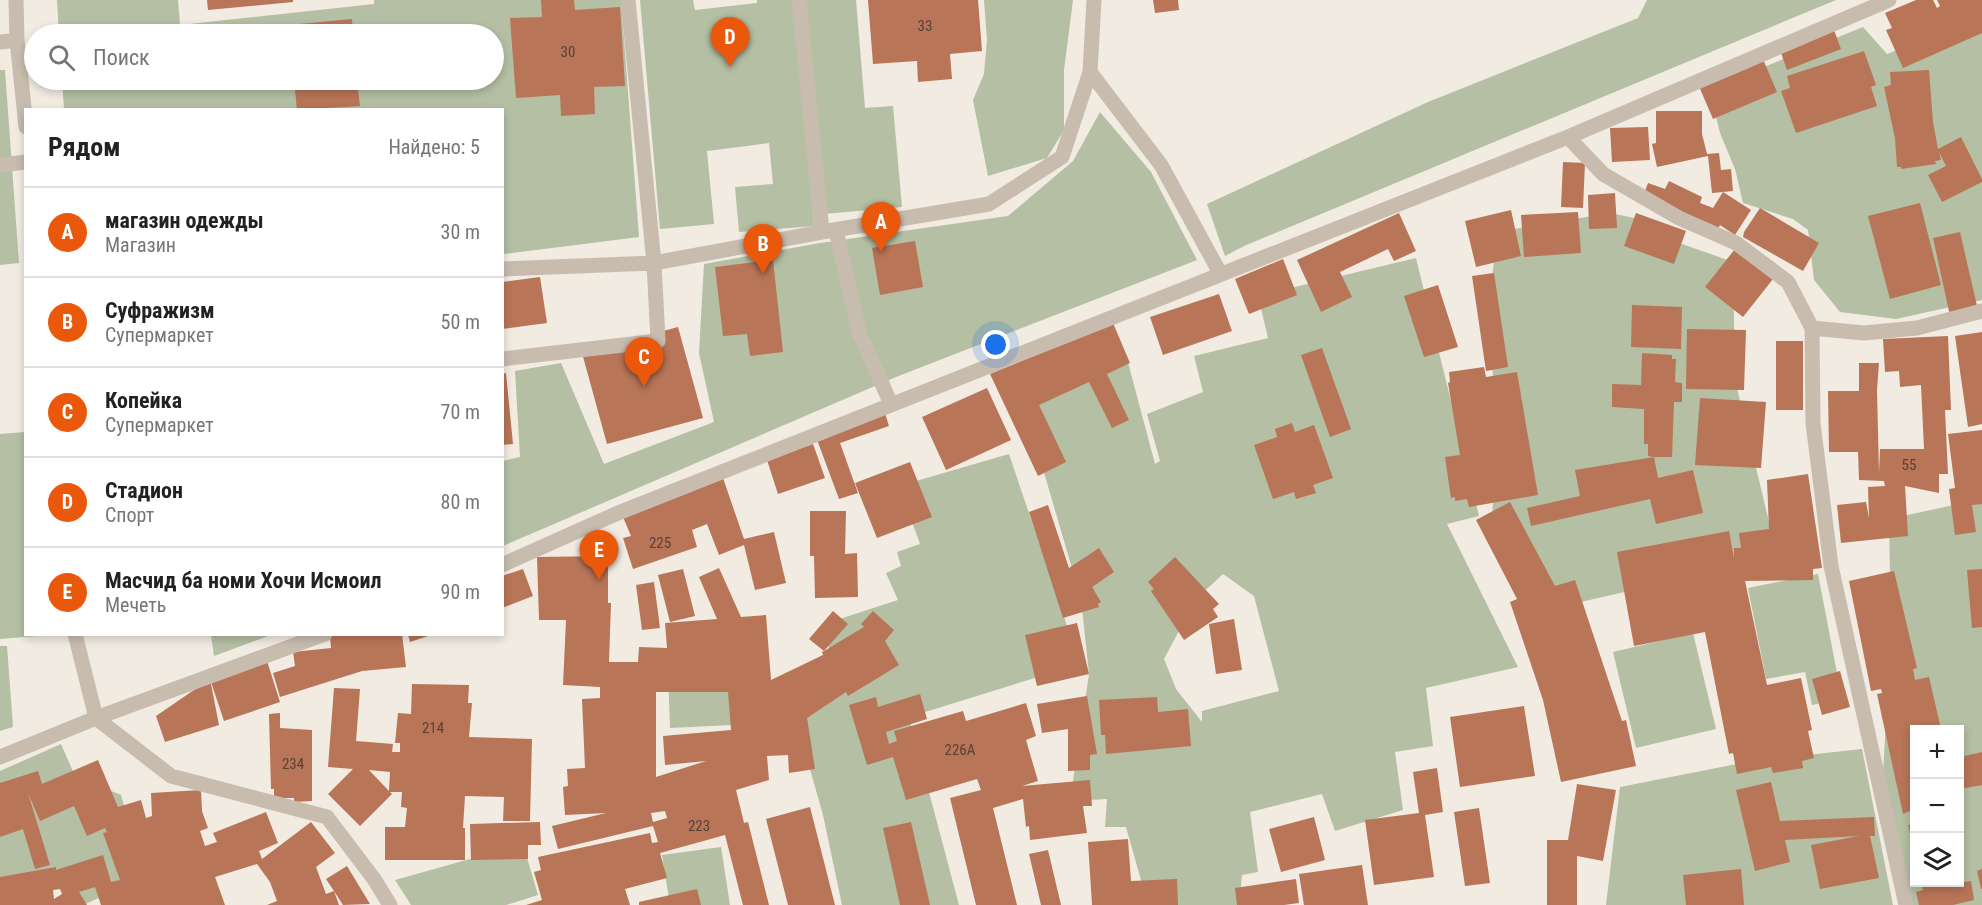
<!DOCTYPE html>
<html lang="ru">
<meta charset="utf-8">
<style>
body{margin:0;font-family:"Roboto Condensed",sans-serif;background:#f2f2f2;color:#222}
.controls{position:absolute;right:18px;bottom:18px;display:grid;overflow:hidden;border-radius:0px;box-shadow:0 3px 9px #0003}
.controls button{width:54px;height:54px;display:grid;place-items:center;padding:0;border:0;border-bottom:2px solid #e0e0e0;background:#fff;color:#222;font:30px sans-serif}
.you{position:absolute;left:996px;top:345px;width:21px;height:21px;margin:-15px;border:4px solid #fff;border-radius:50%;background:#1a73e8;box-shadow:0 0 0 9px #1a73e833}
.badge{display:grid;place-items:center;width:39px;height:39px;border-radius:50%;background:#ea580c;color:#fff;font-size:20px;font-weight:700}
.pin{position:absolute;translate:-50% -50px;filter:drop-shadow(0 2px 3px #0008)}
.pin::after{content:'';position:absolute;top:32px;width:21px;height:18px;background:inherit;clip-path:polygon(0 0,100% 0,50% 100%)}
.list{margin:0;padding:0;list-style:none}
h2{display:flex;justify-content:space-between;align-items:center;height:78px;margin:0;padding:0 24px;font-size:26px}
h2 small{font-size:20px;font-weight:400;color:#767676}
.list li{display:grid;grid-template-columns:39px 1fr auto;gap:18px;align-items:center;box-sizing:border-box;height:90px;padding:0 24px;border-top:2px solid #e0e0e0}
.list b{display:block;font-size:22px;white-space:nowrap}
.list p{margin:0;font-size:20px;white-space:nowrap;color:#767676}
.list em{font-size:20px;font-style:normal;color:#767676}
.icon{flex:none;width:33px;height:33px;fill:none;stroke:currentColor;stroke-width:2;stroke-linecap:round;stroke-linejoin:round}
.map{position:relative;flex:none;width:1982px;height:905px;overflow:hidden}
.search{position:absolute;background:#fff;box-shadow:0 3px 9px #0003;left:24px;top:24px;width:480px;height:66px;display:flex;align-items:center;gap:15px;box-sizing:border-box;padding:0 21px;border-radius:33px;color:#767676;font-size:22px}
.panel{position:absolute;background:#fff;box-shadow:0 3px 9px #0003;left:24px;top:108px;width:480px;height:528px;border-radius:0px}
.map>svg:first-child{display:block}
.green{fill:#b4bfa3;fill-rule:evenodd}
.building{fill:#b87558;fill-rule:evenodd}
.lines{fill:none;stroke-linecap:round;stroke-linejoin:round}
.minor{stroke:#c8bcaf;stroke-width:15}
.labels{text-anchor:middle;stroke-width:4.5;stroke-linejoin:round;paint-order:stroke}
.number-label{font-size:15px;fill:#584137}
</style>
<div class="map">
<svg width="1982" height="905" viewBox="0 0 1982 905">
<rect width="100%" height="100%" fill="#f1ebe2"/>
<path class="green" d="M57,0H178L180,25L374,4V0H621L639,237L503,254L502,110L64,109L62,80H494V34H59Z
M640,0H693L695,10L757,3V0H794L814,226L739,232L735,187L773,184L769,143L707,151L714,224L660,229Z
M804,0H856L865,108L893,106L902,207L824,214Z
M984,0H1073L1064,70V130L1047,158L988,176L973,100L984,74L987,40Z
M1647,0H1836L1244,246L1225,256L1207,204L1428,102L1638,18Z
M1982,19V300L1896,319L1840,312L1814,280L1808,230L1793,219L1743,203L1735,169L1720,133L1709,89L1863,27L1887,54Z
M0,70H5L19,263L0,265Z
M1100,112L1151,172L1197,260L896,377L503,546V461L520,457L515,371L561,363L604,464L714,422L699,353L704,264L820,243L1008,216L1073,161Z
M1598,210L1638,219L1637,228L1733,262L1735,380L1775,547L1677,580L1537,612L1492,515L1497,450L1489,308L1497,232L1598,215Z
M1416,258L1479,516L1447,524L1518,667L1426,688L1433,746L1395,752L1403,810L1335,831L1322,794L1250,812L1258,872L1242,875L1239,905H1148L1126,827H1105L1107,799L1070,801L1089,674L1081,599L1031,428L1032,382L1126,355L1155,464L1160,461L1147,414L1203,392L1194,356L1268,338L1258,296ZM1223,574L1254,596L1279,691L1202,711V722L1176,689L1164,659L1196,599Z
M25,432L26,634L49,635L0,639V434Z
M1009,454L1080,664L909,717L959,905H842L823,815L791,702L838,675L821,625L898,600L886,573L901,566L897,552L920,544L899,486Z
M1982,499V905H1912L1883,773L1891,634L1889,519ZM1914,730H1960V882H1914Z
M1818,574L1842,699L1812,705L1805,672L1766,679L1748,588Z
M1693,633L1716,729L1636,748L1613,652Z
M211,635V634L271,635L214,656Z
M0,646H7L13,727L0,731Z
M728,668L731,725L670,728L668,670Z
M61,744L75,776L121,795L144,878L83,905L69,880L0,897V771Z
M1862,749L1893,905H1606L1620,787L1752,761Z
M523,844L538,895L506,905H411L395,880Z
M721,847L730,905H670L662,855Z"/>
<path class="building" d="M207,0H293V2L208,10Z
M541,0H574L575,10L620,7L625,86L594,87L595,114L561,116L560,95L516,98L510,18L542,17Z
M868,0H978L982,51L950,54L952,79L918,82L917,61L873,64Z
M1153,0H1178L1179,10L1155,13Z
M1916,0H1933L1937,8L1940,6L1937,0H1982V33L1903,68L1886,30L1892,28L1885,13Z
M352,19L353,34H290L289,25Z
M1834,30L1841,49L1787,70L1780,50Z
M1864,51L1876,85L1871,87L1877,106L1796,133L1781,91L1790,88L1787,76Z
M1762,57L1777,92L1713,119L1698,84Z
M1929,70L1933,122L1938,149L1961,137L1982,179V182L1942,202L1928,175L1946,166L1939,152L1941,160L1935,161L1936,164L1901,169V167H1897L1895,138L1884,87L1891,85L1890,72Z
M294,80H357L360,106L297,110Z
M1656,111H1702V134L1707,154L1719,153L1721,170L1731,169L1733,191L1712,193L1708,156L1657,167L1652,144L1656,143Z
M1648,127L1650,160L1612,162L1610,128Z
M1563,162L1585,163L1583,208L1561,207Z
M1669,181L1702,197L1700,203L1713,208L1723,192L1751,210L1735,235L1720,225L1718,229L1642,199L1648,183L1665,189Z
M1615,193L1617,228L1589,229L1588,195Z
M1920,203L1941,285L1890,299L1868,216Z
M1760,208L1819,243L1803,271L1743,237L1744,232Z
M1511,210L1521,256L1476,267L1465,221Z
M1578,212L1581,253L1524,257L1521,215Z
M1399,213L1416,251L1394,261L1388,249L1340,272L1352,297L1321,312L1297,260Z
M1636,213L1686,231L1674,264L1624,246Z
M1960,232L1980,319L1952,325L1933,238Z
M915,241L923,287L880,295L872,248Z
M1735,249L1773,279L1743,317L1705,287Z
M1283,259L1297,295L1249,314L1235,279Z
M773,260L783,352L750,356L747,334L723,336L715,267Z
M1494,273L1508,367L1486,371L1472,276Z
M540,277L547,323L502,329V282Z
M1438,285L1458,347L1424,357L1404,296Z
M1219,294L1232,331L1163,355L1150,317Z
M1632,305L1682,307L1681,349L1631,347Z
M1113,323L1130,363L1107,374L1129,420L1112,428L1089,382L1039,405L1066,462L1038,476L990,374Z
M678,327L703,418L607,444L582,353Z
M1687,329L1746,330L1744,390L1686,389Z
M1982,332V424L1968,427L1955,336Z
M1948,336L1951,410H1945L1948,474H1939V493L1905,486L1908,536L1841,543L1837,505L1866,502L1869,518L1868,487L1885,486L1884,481L1859,480L1858,452H1829L1828,391H1859V363H1879L1877,390L1879,473L1880,449H1924L1921,385L1900,387L1899,371L1885,372L1883,339Z
M1776,341H1803V410H1776Z
M1322,348L1351,429L1330,437L1301,355Z
M1642,353L1672,355V359H1676L1675,382L1682,383V402H1674L1672,457H1654L1658,478L1693,470L1703,513L1656,524L1650,499L1531,526L1527,508L1580,496L1575,470L1654,457L1648,456V444H1644V409L1612,407V384L1641,385Z
M1484,367L1486,377L1517,372L1538,495L1469,507L1467,499L1455,501V497L1451,498L1445,457L1460,455L1448,383L1450,382L1449,372Z
M506,373L513,444L502,445V374Z
M987,388L1011,440L946,470L922,417Z
M1700,398L1766,402L1761,468L1695,465Z
M885,413L889,426L840,443L858,493L839,499L816,437Z
M1292,423L1295,432L1314,425L1333,478L1313,485L1316,493L1296,499L1294,492L1273,499L1254,445L1277,437L1275,429Z
M1982,430V504L1972,505L1976,532L1955,535L1949,489L1955,488L1948,434Z
M813,444L825,478L778,494L767,460Z
M910,462L932,517L877,538L855,483Z
M1808,474L1822,568L1813,569V580L1745,581L1767,685L1801,678L1812,730L1808,731L1814,758L1802,761L1803,768L1773,773L1771,767L1737,774L1733,753L1729,754L1705,632L1634,646L1617,552L1729,531L1734,558V548H1741L1739,533L1769,529L1767,480Z
M723,478L744,539L774,532L786,583L755,590L744,545L719,555L707,524L692,530L697,547L633,569L623,538L631,536L623,517Z
M1510,502L1555,586L1575,580L1622,721L1626,720L1636,766L1561,782L1543,700L1510,602L1517,599L1476,520Z
M1048,505L1069,568L1099,548L1114,572L1092,587L1101,602L1098,604L1099,607L1063,618L1029,512Z
M810,511H846L845,554L857,553L858,597L815,598L814,556H810Z
M608,556V603H611L609,662H638L639,647L667,648L665,623L717,619L699,577L719,568L741,617L766,615L771,680L823,655L822,652L824,651L809,639L833,611L848,624L824,651L864,627L861,624L873,611L894,630L885,641L899,665L848,696L846,692L807,718L815,769L789,773L788,755L767,756L769,780L736,790L744,823L748,822L769,905H743L725,835L660,853L667,878L625,889L630,905H526L542,900L534,872L541,870L538,857L650,833L652,843L658,842L653,826L558,849L552,826L606,813L565,815L563,787L568,786L567,769L585,768L582,699L600,698V687L563,685L566,620H539L537,557ZM656,692H728L731,730L663,736L665,765L706,761L656,777ZM665,811L667,818L653,822L651,813Z
M1175,557L1219,604L1213,609L1218,617L1184,640L1151,591L1154,589L1148,582Z
M523,569L533,596L502,608V576Z
M683,569L695,616L670,622L658,575Z
M1982,569V627L1972,628L1967,570Z
M1894,571L1917,668L1913,669L1915,680L1929,677L1941,729H1914V809L1903,814L1877,694L1882,693L1881,689L1871,691L1849,581Z
M654,582L660,628L642,630L636,585Z
M1234,619L1242,670L1216,674L1209,624Z
M1077,623L1089,674L1037,686L1025,635Z
M350,634H402L406,667L362,671L280,697L273,673L295,666L293,652L331,648L330,636Z
M408,634H431V635L410,642Z
M267,661L280,702L224,721L210,679L219,725L165,742L156,716L210,679Z
M1840,671L1850,707L1822,715L1812,679Z
M412,684L469,685L468,703H472L469,737L532,739L530,821H503L504,797L465,796L463,828H465V860H385V827H405L407,808L401,807L402,792H390L392,794L360,826L328,794L353,769L328,767L334,688L360,689L356,741L393,744L392,752H400V743H395L398,713L411,714ZM369,770L390,772L389,791L388,790Z
M920,694L927,719L886,732L889,744L897,741L894,731L963,711L966,721L1026,703L1036,736L1026,740L1038,781L1022,786L1090,780L1092,806H1083L1087,833L1030,840L1029,826L1026,827L1023,799L993,808L1017,905H976L950,798L981,790L977,779L906,800L893,757L867,765L849,705L876,697L878,707Z
M1087,696L1097,754L1090,755V770L1068,771V729L1042,733L1037,704Z
M1157,697L1158,712L1188,709L1191,746L1106,754L1105,735H1101L1099,700Z
M1524,706L1535,776L1460,787L1450,717Z
M280,713V728L312,730V801L294,802V798H274V789H271L269,714Z
M1982,752V785L1960,789V757Z
M98,760L118,807L141,800L146,818L152,816L151,793L201,790L202,811L208,828L200,831L205,846L217,842L213,833L266,812L278,843L259,851L262,859L311,822L335,853L316,867L326,894L334,891L326,879L347,866L370,904L343,905L334,891L339,905H267L277,901L270,882L257,864L215,877L225,905H101L95,887L79,892L87,905H0V877L56,867V870L103,855L111,882L120,880L103,833L107,832L105,828L87,836L74,806L40,821L28,793L50,865L35,869L23,829L0,837V783L38,771L42,784ZM60,889L62,894L54,899L53,890Z
M1437,768L1443,812L1425,815L1434,877L1374,885L1365,820L1419,813L1413,772Z
M1771,782L1780,821L1874,817L1875,836H1870L1879,878L1820,889L1811,845L1859,836L1785,840L1790,862L1755,871L1736,790Z
M1577,784L1616,790L1603,861L1577,856V905H1547V840H1568Z
M810,807L835,905H788L766,819Z
M1479,808L1490,883L1465,886L1454,812Z
M1314,817L1325,860L1281,872L1269,829Z
M540,822L541,845H528V859L471,860L470,824Z
M911,822L930,905H900L883,828Z
M1914,824V848L1908,825Z
M1128,839L1131,881L1177,879L1178,905H1092L1088,842Z
M1048,850L1061,905H1041L1029,854Z
M1362,865L1368,905H1304L1299,874Z
M1741,869L1744,905H1686L1683,875Z
M1982,869V889H1981L1977,871Z
M1960,870L1963,882L1971,881L1974,900L1953,905H1919L1916,892L1923,890L1921,882H1960Z
M1296,879L1299,903L1284,905H1237L1235,888Z
M697,889L701,905H639V902Z"/>
<g class="lines">
<path class="minor" d="M16,0L17,40L26,127
M799,0L822,232
M0,42L17,40
M1090,72L1161,165L1220,273
M1568,137L1603,174L1679,218L1736,243L1788,282L1812,328L1813,423L1831,566L1906,905
M0,165L26,162
M836,230L859,332L891,404
M502,269L654,263L822,232L989,204L1062,157L1090,72L1094,0
M1812,328L1864,333L1917,328L1982,311
M502,359L658,341L654,263L628,0
M502,565L618,513L1568,137L1889,0
M75,634L96,718L171,776L327,817L374,879L390,905
M0,757L96,718L325,634"/>
</g>
<g class="labels">
<g class="number-label">
<text x="925" y="31">33</text>
<text x="568" y="57">30</text>
<text x="1909" y="470">55</text>
<text x="660" y="548">225</text>
<text x="433" y="733">214</text>
<text x="960" y="755">226А</text>
<text x="293" y="769">234</text>
<text x="699" y="831">223</text>
</g>
</g>
</svg>
<div class="controls">
<button>+</button>
<button>−</button>
<button><svg class="icon" aria-label="layers" viewBox="0 0 24 24"><path d="M12 4l9 5-9 5-9-5zM3 14l9 5 9-5"/></svg></button>
</div>
<div class="you"></div>
<div class="pin badge" style="left:881px;top:252px">A</div>
<div class="pin badge" style="left:763px;top:274px">B</div>
<div class="pin badge" style="left:644px;top:387px">C</div>
<div class="pin badge" style="left:730px;top:67px">D</div>
<div class="pin badge" style="left:599px;top:580px">E</div>
<div class="search"><svg class="icon" aria-label="search" viewBox="0 0 24 24"><circle cx="10" cy="10" r="6"/><path d="M15 15l6 6"/></svg>Поиск</div>
<section class="panel">
<h2>Рядом<small>Найдено: 5</small></h2>
<ul class="list">
<li><span class="badge">A</span><div><b>магазин одежды</b><p>Магазин</p></div><em>30 m</em></li>
<li><span class="badge">B</span><div><b>Суфражизм</b><p>Супермаркет</p></div><em>50 m</em></li>
<li><span class="badge">C</span><div><b>Копейка</b><p>Супермаркет</p></div><em>70 m</em></li>
<li><span class="badge">D</span><div><b>Стадион</b><p>Спорт</p></div><em>80 m</em></li>
<li><span class="badge">E</span><div><b>Масчид ба номи Хочи Исмоил</b><p>Мечеть</p></div><em>90 m</em></li>
</ul>
</section>
</div>
